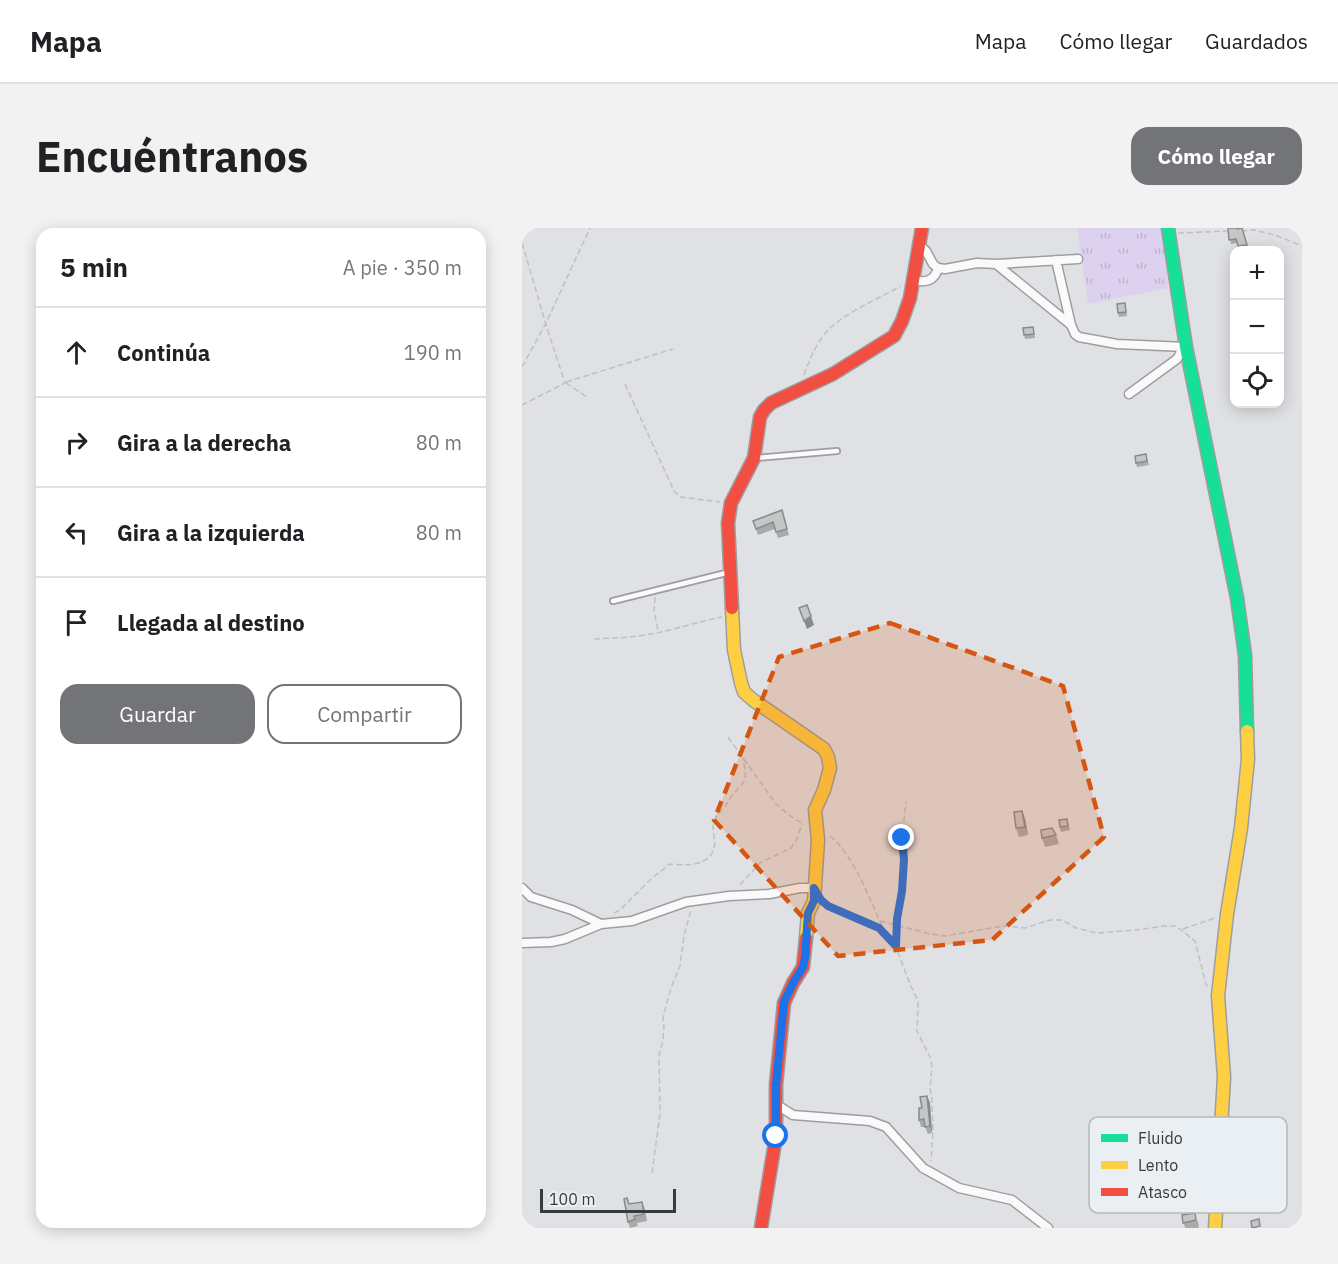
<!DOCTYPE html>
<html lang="es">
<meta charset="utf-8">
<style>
body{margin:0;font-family:"IBM Plex Sans",sans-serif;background:#f2f2f2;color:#202124}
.controls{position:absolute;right:18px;top:18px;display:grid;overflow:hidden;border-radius:12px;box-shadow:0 3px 15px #0003}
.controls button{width:54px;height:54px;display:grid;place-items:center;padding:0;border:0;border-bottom:2px solid #e0e0e0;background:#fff;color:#202124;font:30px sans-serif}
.scale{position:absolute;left:18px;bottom:15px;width:136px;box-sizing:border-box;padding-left:6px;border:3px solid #383a3c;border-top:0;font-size:16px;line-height:21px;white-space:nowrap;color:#383a3c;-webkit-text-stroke:4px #eaeff3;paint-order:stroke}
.stop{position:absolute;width:18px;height:18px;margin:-14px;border:4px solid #1a73e8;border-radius:50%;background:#fff}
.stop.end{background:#1a73e8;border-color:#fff;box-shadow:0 2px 6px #0008}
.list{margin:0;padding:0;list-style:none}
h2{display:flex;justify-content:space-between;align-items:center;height:78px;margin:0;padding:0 24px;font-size:26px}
h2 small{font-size:20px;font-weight:400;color:#757577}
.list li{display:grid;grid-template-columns:39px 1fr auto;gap:18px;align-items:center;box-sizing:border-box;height:90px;padding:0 24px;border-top:2px solid #e0e0e0}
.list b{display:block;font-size:22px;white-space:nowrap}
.list em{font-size:20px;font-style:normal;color:#757577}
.actions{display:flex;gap:12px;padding:18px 24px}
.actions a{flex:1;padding:14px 0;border:2px solid #727477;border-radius:18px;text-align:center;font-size:21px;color:#727477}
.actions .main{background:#727477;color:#fff}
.icon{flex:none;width:33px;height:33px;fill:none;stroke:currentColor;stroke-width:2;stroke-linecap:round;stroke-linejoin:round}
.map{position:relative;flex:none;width:780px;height:1000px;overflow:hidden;border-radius:18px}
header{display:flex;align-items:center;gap:36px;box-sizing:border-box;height:84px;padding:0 30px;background:#fff;border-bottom:2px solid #e0e0e0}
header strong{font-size:28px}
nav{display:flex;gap:33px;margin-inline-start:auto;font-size:21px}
.intro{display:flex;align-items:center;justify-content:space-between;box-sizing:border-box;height:144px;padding:0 36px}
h1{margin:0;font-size:42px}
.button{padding:15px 27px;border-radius:18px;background:#727477;color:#fff;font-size:21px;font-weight:700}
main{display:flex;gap:36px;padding:0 36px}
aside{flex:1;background:#fff;border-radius:18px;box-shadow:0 3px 15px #0003}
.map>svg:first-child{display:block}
.grass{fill:url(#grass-tufts)}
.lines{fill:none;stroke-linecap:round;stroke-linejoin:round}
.lane-casing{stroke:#9d9ea0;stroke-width:8}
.street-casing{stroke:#9d9ea0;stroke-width:11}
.fast-casing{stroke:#9d9ea0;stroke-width:15}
.slow-casing{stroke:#9d9ea0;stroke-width:15}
.jam-casing{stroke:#9d9ea0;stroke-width:15}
.path{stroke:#bfc0c1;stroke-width:1.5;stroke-dasharray:6 3;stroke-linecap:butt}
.lane{stroke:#fafafb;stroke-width:4.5}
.street{stroke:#fafafb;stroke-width:8}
.fast{stroke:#16e098;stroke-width:12}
.slow{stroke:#ffcf43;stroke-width:12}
.jam{stroke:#f24e42;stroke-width:12}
.wall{fill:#a9aaab}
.shaded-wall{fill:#898b8b}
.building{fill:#c4c6c7;stroke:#898b8b;stroke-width:1.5}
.route{stroke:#1a73e8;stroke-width:8}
.marked{fill:#d65611;fill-opacity:0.2;stroke:#d65611;stroke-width:4.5;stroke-dasharray:12 8;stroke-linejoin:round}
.key{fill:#eaeff3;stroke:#b5b9bc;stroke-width:1.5}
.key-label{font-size:16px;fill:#383a3c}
</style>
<header>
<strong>Mapa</strong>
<nav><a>Mapa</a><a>Cómo llegar</a><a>Guardados</a></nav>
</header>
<div class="intro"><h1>Encuéntranos</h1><a class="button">Cómo llegar</a></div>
<main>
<aside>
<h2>5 min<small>A pie · 350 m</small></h2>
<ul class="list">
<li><svg class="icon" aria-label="ahead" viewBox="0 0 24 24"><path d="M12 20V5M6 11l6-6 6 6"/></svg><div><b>Continúa</b></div><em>190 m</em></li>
<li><svg class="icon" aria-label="right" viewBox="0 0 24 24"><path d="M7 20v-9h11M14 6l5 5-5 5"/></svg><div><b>Gira a la derecha</b></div><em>80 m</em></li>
<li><svg class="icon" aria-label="left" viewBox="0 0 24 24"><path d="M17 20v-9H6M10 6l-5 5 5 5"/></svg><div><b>Gira a la izquierda</b></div><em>80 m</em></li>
<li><svg class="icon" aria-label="arrive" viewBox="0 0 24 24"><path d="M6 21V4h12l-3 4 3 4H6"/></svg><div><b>Llegada al destino</b></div></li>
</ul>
<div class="actions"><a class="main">Guardar</a><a>Compartir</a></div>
</aside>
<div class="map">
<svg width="780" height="1000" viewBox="0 0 780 1000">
<defs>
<pattern id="grass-tufts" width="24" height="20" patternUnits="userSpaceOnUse" patternTransform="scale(1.5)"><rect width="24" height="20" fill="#ddd1f0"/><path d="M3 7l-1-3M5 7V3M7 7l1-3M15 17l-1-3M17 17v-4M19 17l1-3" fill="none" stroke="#beb4cf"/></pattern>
</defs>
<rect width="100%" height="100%" fill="#dfe1e4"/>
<path class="grass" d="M555,0H641L646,60L566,76Z"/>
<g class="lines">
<g class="lane-casing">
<path id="lane" d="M234,230L315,223
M91,373L208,344"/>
</g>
<g class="street-casing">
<path id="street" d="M397,16L404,23L411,36L416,40L423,41L455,35L474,36L556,31
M534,32L549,97L553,106L557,109L595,116L664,119
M474,36L549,97
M391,52C403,55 413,53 416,40
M607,166L655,131L658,126L659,119
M0,660L9,669L50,682L79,696
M0,715L29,714L43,711L79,696L110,693L164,674L207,668L247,666L278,660H292
M255,877L271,887L348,893L364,899L401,940L437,960L490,972L526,1000"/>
</g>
<g class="fast-casing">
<path id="fast" d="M646,0L664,119L715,370L723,427L725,503"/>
</g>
<g class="slow-casing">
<path id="slow" d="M210,380L212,422L219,455L222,464L231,472L302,521L306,529L308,540L302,562L293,582L296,612L292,673L286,685L284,710
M693,1000L702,849L696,768L705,686L719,600L726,531L725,503"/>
</g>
<g class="jam-casing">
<path id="jam" d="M210,380L206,295L209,275L232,230L238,189L242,182L249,175L311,146L372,108L380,93L388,70L400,0
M239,1000L254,908V857L262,775L271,755L281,739L284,710"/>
</g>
<path class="path" d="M719,3L732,2L753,7L780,18
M656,5L706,3
M0,15L25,100L43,155L0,177
M0,139L24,95L68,0
M282,147C287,132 295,114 306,102C323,85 357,70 379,58
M44,154L151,121
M44,155L65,169
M103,156L152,263L158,269L198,274
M133,369L132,382L136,403
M72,411C89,410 106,410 123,407C149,403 174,394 200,389
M206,509L254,576L271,590L282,596
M308,608C333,628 349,675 363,705
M218,657L238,635L269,620L275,611L280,596
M303,675L357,700L374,719L388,756L396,773L395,803L409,831L410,838L408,860L410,872L411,904L409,933
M92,685L98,682L130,650L148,636C161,637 178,639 188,628C198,616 188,605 192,593C194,587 197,586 200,582C204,579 205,574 208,570C223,551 226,557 221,530
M358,693L408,706L423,708L481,698L503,700L528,692H540L554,700L575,705L614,702L643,698H654L673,713L684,756L686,760
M661,701L693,690
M374,719L375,691L380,663L382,631L380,610L384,574
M130,945L138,886L137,827L141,813L142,799L141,789L149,760L158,738L162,708L169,682"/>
<use href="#lane" class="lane"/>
<use href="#street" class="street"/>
<use href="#fast" class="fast"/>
<use href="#slow" class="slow"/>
<use href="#jam" class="jam"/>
</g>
<path class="wall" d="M706,0H715V1L720,0L726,21L717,22L715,15L709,16Z
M604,80L605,88L597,89L596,85Z
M512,103L513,110L503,111L502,107Z
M625,230L627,237L615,239L614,235Z
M260,282L267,307L256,310L253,301L236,307L231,293Z
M500,583L503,591L506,607L497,609L494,600Z
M545,591L548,602L539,604L538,599Z
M534,607L537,616L523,619L520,610Z
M405,868L408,875L410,905L406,906L403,899H399L397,892Z
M120,974L123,981L125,993L115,995L116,998L108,1000L106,994L107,976Z
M660,987L676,993L677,1000H663Z"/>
<path class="shaded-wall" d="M289,388L292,397L285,401L282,393Z
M500,583L503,591L506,607L503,599Z
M405,868L408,875L410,905L408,898Z"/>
<path class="building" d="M706,0H714L715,1L720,0L725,17L716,18L714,11L707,12Z
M603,75L604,84L596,85L595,76Z
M511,99L512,106L502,107L501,100Z
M624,226L625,233L614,235L613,228Z
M260,282L265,301L254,304L251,294L234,301L231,293Z
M285,377L289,388L282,393L277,380Z
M500,583L503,599L494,600L492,584Z
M545,591L546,598L538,599L537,592Z
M530,600L534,607L520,610L519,602Z
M405,868L408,898L403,899L402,891L397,892V880H400L398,869Z
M105,970L107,976L120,974L122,986L112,988L113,991L106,994L102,971Z
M673,985L674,992L661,995L660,987Z
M737,991L738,998L730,1000L729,993Z"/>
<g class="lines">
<path class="route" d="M254,908V857L262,774L271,755L281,739L283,729L286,685L292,673V660L299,672L306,678L357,700L374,718L375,691L380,663L382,631L380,610"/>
</g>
<path class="marked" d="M368,395L541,458L582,609L470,712L316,728L192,592L257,429Z"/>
<rect x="567" y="889" width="198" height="96" rx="9" class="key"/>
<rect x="579" y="906" width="27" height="8" fill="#16e098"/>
<rect x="579" y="933" width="27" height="8" fill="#ffcf43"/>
<rect x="579" y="960" width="27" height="8" fill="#f24e42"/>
<g class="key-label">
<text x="616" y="916">Fluido</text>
<text x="616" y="943">Lento</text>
<text x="616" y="970">Atasco</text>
</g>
</svg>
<div class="controls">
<button>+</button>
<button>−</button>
<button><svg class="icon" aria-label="locate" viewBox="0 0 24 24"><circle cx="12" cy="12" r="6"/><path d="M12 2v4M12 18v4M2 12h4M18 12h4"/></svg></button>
</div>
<div class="scale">100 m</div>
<div class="stop" style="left:254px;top:908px"></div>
<div class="stop end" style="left:380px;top:610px"></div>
</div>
</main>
